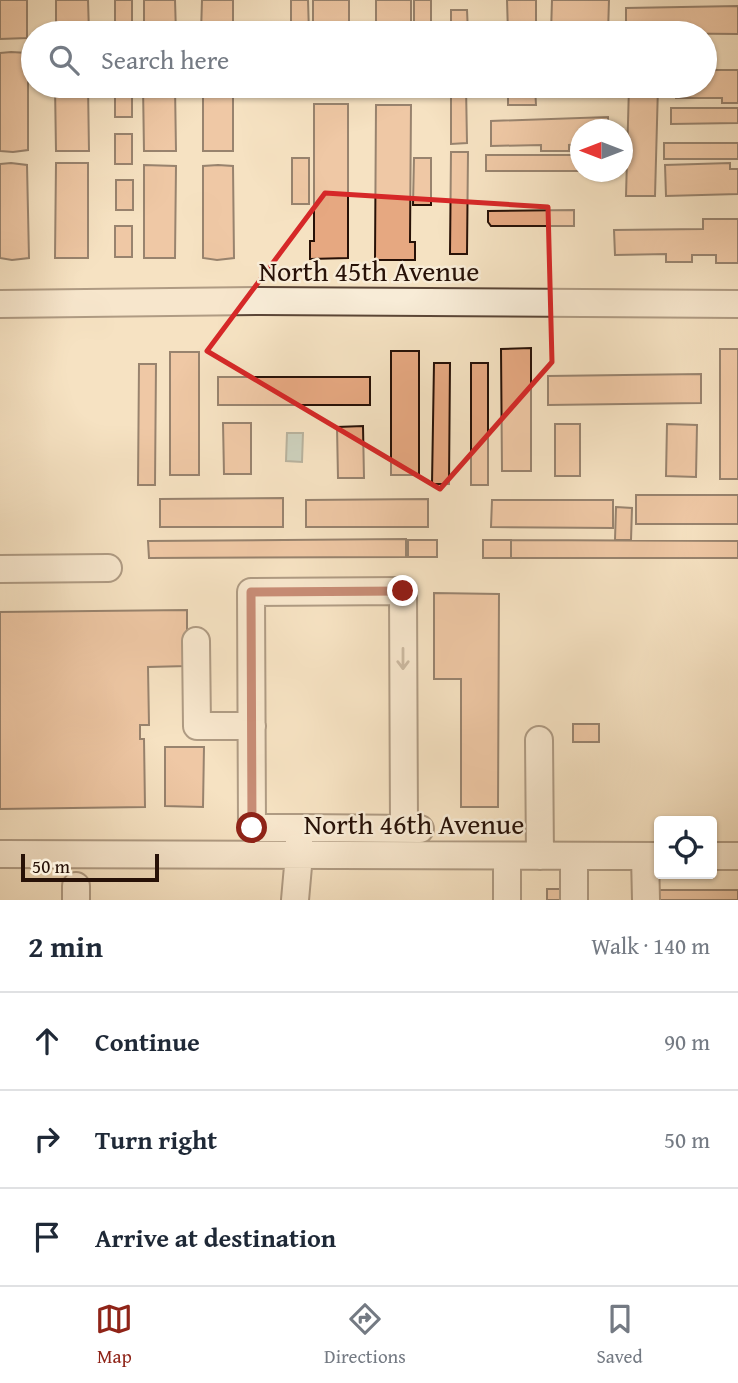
<!DOCTYPE html>
<meta charset="utf-8">
<style>
body{margin:0;font-family:"Gentium Book Plus",serif;background:#f6f6f7;color:#1f2937}
.controls{position:absolute;right:21px;bottom:21px;display:grid;overflow:hidden;border-radius:7px;box-shadow:0 2px 5px #0004}
.controls button{width:63px;height:63px;display:grid;place-items:center;padding:0;border:0;border-bottom:2px solid #e0e1e3;background:#fff;color:#1f2937;font:35px sans-serif}
.compass{position:absolute;left:570px;top:119px;width:63px;height:63px;border-radius:50%;background:#fff;box-shadow:0 2px 5px #0004;rotate:270deg}
.scale{position:absolute;left:21px;bottom:18px;width:138px;box-sizing:border-box;padding-left:7px;border:4px solid #271107;border-top:0;font-size:19px;line-height:24px;white-space:nowrap;color:#271107;-webkit-text-stroke:5px #f8ecd7;paint-order:stroke}
.stop{position:absolute;width:21px;height:21px;margin:-16px;border:5px solid #8f2418;border-radius:50%;background:#fff}
.stop.end{background:#8f2418;border-color:#fff;box-shadow:0 2px 7px #0008}
.list{margin:0;padding:0;list-style:none}
h2{display:flex;justify-content:space-between;align-items:center;height:91px;margin:0;padding:0 28px;font-size:30px}
h2 small{font-size:23px;font-weight:400;color:#747a83}
.list li{display:grid;grid-template-columns:46px 1fr auto;gap:21px;align-items:center;box-sizing:border-box;height:98px;padding:0 28px;border-top:2px solid #e0e1e3}
.list b{display:block;font-size:26px;white-space:nowrap}
.list em{font-size:23px;font-style:normal;color:#747a83}
.icon{flex:none;width:38px;height:38px;fill:none;stroke:currentColor;stroke-width:2;stroke-linecap:round;stroke-linejoin:round}
.map{position:relative;flex:none;width:738px;height:900px;overflow:hidden}
.search{position:absolute;background:#fff;box-shadow:0 2px 5px #0004;left:21px;right:21px;top:21px;height:77px;display:flex;align-items:center;gap:18px;box-sizing:border-box;padding:0 24px;border-radius:38px;color:#747a83;font-size:26px}
.sheet{height:385px;background:#fff}
nav{display:flex;justify-content:space-around;align-items:center;box-sizing:border-box;height:98px;border-top:2px solid #e0e1e3;background:#fff;font-size:19px;color:#747a83}
nav a{display:grid;justify-items:center;gap:4px}
nav .on{color:#8f2418}
.map>svg:first-child{display:block}
.water{fill:#9cbdb5;stroke:#6d786f;stroke-width:2}
.building{fill:#e6a881;stroke:#271107;stroke-width:2}
.lines{fill:none;stroke-linecap:round;stroke-linejoin:round}
.minor-casing{stroke:#5a4536;stroke-width:30}
.minor{stroke:#f8ecd7;stroke-width:26}
.oneway{stroke:#9a8979}
.route{stroke:#8f2418;stroke-width:9}
.marked{fill:none;stroke:#d62828;stroke-width:5;stroke-linejoin:round}
.labels{text-anchor:middle;stroke-width:5;stroke-linejoin:round;paint-order:stroke}
.street-label{font-size:28px;fill:#271107;stroke:#f8ecd7}
</style>
<div class="map">
<svg width="738" height="900" viewBox="0 0 738 900">
<rect width="100%" height="100%" fill="#f5e2c2"/>
<filter id="stains"><feTurbulence type="fractalNoise" baseFrequency=".00286" numOctaves="4"/><feColorMatrix values="0 0 0 0 .2 0 0 0 0 .09 0 0 0 0 .02 0 0 0 .5 -.17"/></filter>
<radialGradient id="worn" r=".72"><stop offset=".6" stop-color="#630" stop-opacity="0"/><stop offset="1" stop-color="#630" stop-opacity=".3"/></radialGradient>
<path class="water" d="M287,433H303L302,462L286,461Z"/>
<path class="building" d="M0,0H27V38L0,39Z
M56,0H88L89,33H56Z
M115,0H132V23H115Z
M144,0H175L176,33H144Z
M202,0H233V33H201Z
M291,0H308L309,33H291Z
M313,0H349V33H313Z
M376,0H411V33H376Z
M414,0H431V33H414Z
M507,0H536V33H508Z
M552,0H609L608,33H551Z
M738,6V34L626,33V8Z
M451,10H467L468,33H451Z
M11,52L28,53V150L13,152L0,151V53Z
M705,70H738V103H722V98H676V86H705Z
M55,86H88L89,151H56Z
M115,86L132,87V117H115Z
M143,86H175L176,151H144Z
M203,86H233V151H203Z
M313,86H349V97H313Z
M376,86H411V96H376Z
M451,86H466L467,143L451,144Z
M508,86H535L536,105H508Z
M629,86H658L655,196H626Z
M314,104H348V258L310,259V241H314Z
M376,105H411L410,242H415V260H375Z
M671,108H738V123L671,124Z
M608,117V130H580V144L569,145V151H541V145L491,146V121Z
M115,134H132V164H115Z
M664,143H738V159H664Z
M451,152H468L467,254H450Z
M486,155H580V171H486Z
M292,158H309V204H292Z
M414,158H431V205H413Z
M11,163L27,165L29,258L12,260L0,258V164Z
M56,163H88V258H55Z
M730,163V169H738V194L666,196L665,165Z
M144,165L176,166L175,258H144Z
M218,165L233,166L234,258L217,260L203,258V166Z
M116,180H133V210H116Z
M574,210V226H491L488,222V211Z
M703,219H738V263H716V255H692V262H666V254L615,255L614,230L703,229Z
M115,226H132V257H115Z
M531,348V471H502L501,349Z
M720,349H738V479H720Z
M391,351H419V475H391Z
M170,352H199V475H170Z
M434,363H450L449,484H432Z
M471,363H488V485H471Z
M139,364H156L155,485H138Z
M701,374V403L548,405V376Z
M218,377H370V405H218Z
M223,423H251V474H224Z
M555,424H580V476H555Z
M667,424L697,425L696,477L666,476Z
M363,426L364,478H338L337,427Z
M636,495H738V524H636Z
M283,498V527H160V499Z
M428,499V527H306V500Z
M492,500H613V528L491,527Z
M616,507L632,508L631,540H615Z
M406,539V557L149,558L148,541Z
M408,540H437V557H408Z
M483,540H511V558H483Z
M511,540L738,541V558H511Z
M434,593L499,594L498,807H461V679H434Z
M187,610V666L148,667L149,725H140V739H144L145,807L0,809V612Z
M573,724H599V742H573Z
M165,747H204L203,807L165,806Z
M547,889H565V900H547Z
M655,890H738V900H655Z"/>
<g class="lines">
<g class="minor-casing">
<path id="minor" d="M0,304L261,301L738,304
M0,569L108,568
M196,641L197,726H252
M539,740L540,856
M299,828H252L251,592L403,591L404,829
M0,854L659,856
M507,856V900
M574,856V900
M645,856L646,900
M712,856H738
M76,900V886
M295,900L299,855V828L420,829"/>
</g>
<use href="#minor" class="minor"/>
</g>
<defs><path id="oneway-shaft" d="M-6 0H5M1.5-3L5.5 0L1.5 3" fill="none" stroke-width="1.6" stroke-linecap="round" stroke-linejoin="round" transform="scale(1.75)"/></defs>
<use class="oneway" href="#oneway-shaft" transform="translate(403 659) rotate(90)"/>
<g class="lines">
<path class="route" d="M252,828L251,592L403,591"/>
</g>
<path d="M0 0H738V900H0ZM325,193L548,207L552,362L440,489L207,351Z" fill="#f5e2c2" fill-opacity=".55" fill-rule="evenodd"/>
<path class="marked" d="M325,193L548,207L552,362L440,489L207,351Z"/>
<g class="labels">
<g class="street-label">
<text x="369" y="281">North 45th Avenue</text>
<text x="414" y="834">North 46th Avenue</text>
</g>
</g>
<rect width="100%" height="100%" filter="url(#stains)"/>
<rect width="100%" height="100%" fill="url(#worn)"/>
</svg>
<div class="controls">
<button><svg class="icon" aria-label="locate" viewBox="0 0 24 24"><circle cx="12" cy="12" r="6"/><path d="M12 2v4M12 18v4M2 12h4M18 12h4"/></svg></button>
</div>
<svg class="compass" viewBox="-18 -18 36 36"><path d="M0-13l5 13h-10z" fill="#e53935"/><path d="M0 13l5-13h-10z" fill="#747a83"/></svg>
<div class="scale">50 m</div>
<div class="stop" style="left:252px;top:828px"></div>
<div class="stop end" style="left:403px;top:591px"></div>
<div class="search"><svg class="icon" aria-label="search" viewBox="0 0 24 24"><circle cx="10" cy="10" r="6"/><path d="M15 15l6 6"/></svg>Search here</div>
</div>
<section class="sheet">
<h2>2 min<small>Walk · 140 m</small></h2>
<ul class="list">
<li><svg class="icon" aria-label="ahead" viewBox="0 0 24 24"><path d="M12 20V5M6 11l6-6 6 6"/></svg><div><b>Continue</b></div><em>90 m</em></li>
<li><svg class="icon" aria-label="right" viewBox="0 0 24 24"><path d="M7 20v-9h11M14 6l5 5-5 5"/></svg><div><b>Turn right</b></div><em>50 m</em></li>
<li><svg class="icon" aria-label="arrive" viewBox="0 0 24 24"><path d="M6 21V4h12l-3 4 3 4H6"/></svg><div><b>Arrive at destination</b></div></li>
</ul>
</section>
<nav>
<a class="on"><svg class="icon" aria-label="map" viewBox="0 0 24 24"><path d="M3 6l6-2 6 2 6-2v14l-6 2-6-2-6 2zM9 4v14M15 6v14"/></svg>Map</a>
<a><svg class="icon" aria-label="directions" viewBox="0 0 24 24"><path d="M12 3l9 9-9 9-9-9zM9 14v-3h6M13 9l2 2-2 2"/></svg>Directions</a>
<a><svg class="icon" aria-label="saved" viewBox="0 0 24 24"><path d="M7 4h10v16l-5-4-5 4z"/></svg>Saved</a>
</nav>
